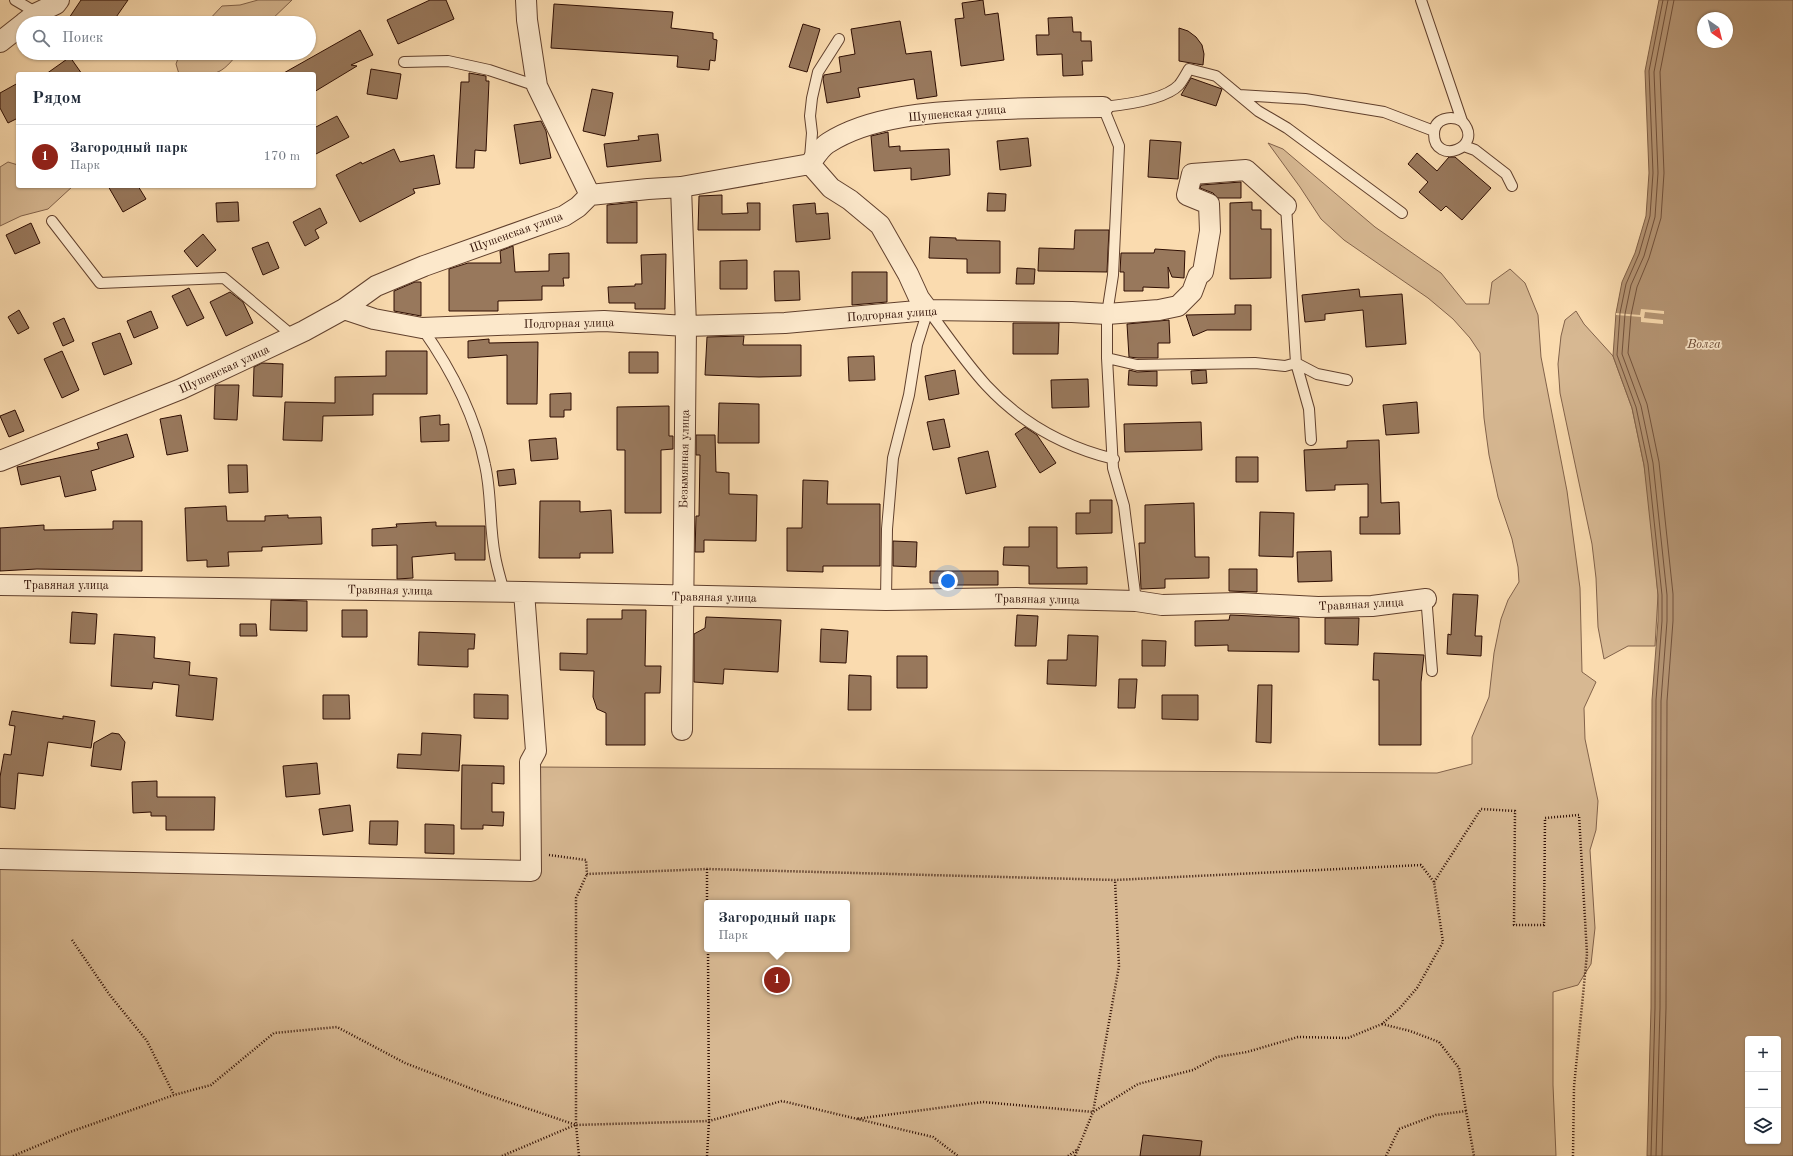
<!DOCTYPE html>
<html lang="ru">
<meta charset="utf-8">
<style>
body{margin:0;font-family:"Old Standard TT",serif;background:#f2f2f3;color:#1f2937}
.controls{position:absolute;right:12px;bottom:12px;display:grid;overflow:hidden;border-radius:4px;box-shadow:0 1px 3px #0004}
.controls button{width:36px;height:36px;display:grid;place-items:center;padding:0;border:0;border-bottom:1px solid #e0e1e3;background:#fff;color:#1f2937;font:20px sans-serif}
.compass{position:absolute;left:1697px;top:12px;width:36px;height:36px;border-radius:50%;background:#fff;box-shadow:0 1px 3px #0004;rotate:145deg}
.you{position:absolute;left:948px;top:581px;width:14px;height:14px;margin:-10px;border:3px solid #fff;border-radius:50%;background:#1a73e8;box-shadow:0 0 0 6px #1a73e833}
.badge{display:grid;place-items:center;width:26px;height:26px;border-radius:50%;background:#8f2418;color:#fff;font-size:13px;font-weight:700}
.pin{position:absolute;translate:-50% -50%;border:2px solid #fff;box-shadow:0 1px 4px #0006}
.popup{position:absolute;left:704px;top:900px;width:146px;height:52px;box-sizing:border-box;display:grid;place-content:center;border-radius:4px;background:#fff;filter:drop-shadow(0 1px 3px #0005);font-size:13px;white-space:nowrap;color:#747a83}
.popup b{font-size:15px;color:#1f2937}
.popup::after{content:'';position:absolute;left:50%;top:100%;margin-left:-8px;border:8px solid transparent;border-top-color:#fff}
.list{margin:0;padding:0;list-style:none}
h2{display:flex;justify-content:space-between;align-items:center;height:52px;margin:0;padding:0 16px;font-size:17px}
h2 small{font-size:13px;font-weight:400;color:#747a83}
.list li{display:grid;grid-template-columns:26px 1fr auto;gap:12px;align-items:center;box-sizing:border-box;height:64px;padding:0 16px;border-top:1px solid #e0e1e3}
.list b{display:block;font-size:15px;white-space:nowrap}
.list p{margin:0;font-size:13px;white-space:nowrap;color:#747a83}
.list em{font-size:13px;font-style:normal;color:#747a83}
.icon{flex:none;width:22px;height:22px;fill:none;stroke:currentColor;stroke-width:2;stroke-linecap:round;stroke-linejoin:round}
.map{position:relative;flex:none;width:1793px;height:1156px;overflow:hidden}
.search{position:absolute;background:#fff;box-shadow:0 1px 3px #0004;left:16px;top:16px;width:300px;height:44px;display:flex;align-items:center;gap:10px;box-sizing:border-box;padding:0 14px;border-radius:22px;color:#747a83;font-size:15px}
.panel{position:absolute;background:#fff;box-shadow:0 1px 3px #0004;left:16px;top:72px;width:300px;height:116px;border-radius:4px}
.map>svg:first-child{display:block}
.green{fill:#d7b892;stroke:#82624a;fill-rule:evenodd}
.water{fill:#b59574;stroke:#7f5f46;fill-rule:evenodd}
.pier{fill:#fadbaf}
.lines{fill:none;stroke-linecap:round;stroke-linejoin:round}
.shore{stroke:#72513b;stroke-width:1}
.building{fill:#98785c;stroke:#2e0d02}
.service-casing{stroke:#61402d;stroke-width:12}
.minor-casing{stroke:#61402d;stroke-width:22}
.path{stroke:#2e0d02;stroke-width:2.5;stroke-dasharray:1 2;stroke-linecap:butt}
.service{stroke:#fce8cb;stroke-width:10}
.minor{stroke:#fce8cb;stroke-width:20}
.labels{text-anchor:middle;stroke-width:3.5;stroke-linejoin:round;paint-order:stroke}
.street-label{font-size:12px;fill:#2e0d02;stroke:#fce8cb}
.water-label{font-size:13px;font-style:italic;fill:#6b4a35;stroke:#fce8cb}
</style>
<div class="map">
<svg width="1793" height="1156" viewBox="0 0 1793 1156">
<rect width="100%" height="100%" fill="#fadbaf"/>
<filter id="stains"><feTurbulence type="fractalNoise" baseFrequency=".005" numOctaves="4"/><feColorMatrix values="0 0 0 0 .2 0 0 0 0 .09 0 0 0 0 .02 0 0 0 .5 -.17"/></filter>
<radialGradient id="worn" r=".72"><stop offset=".6" stop-color="#630" stop-opacity="0"/><stop offset="1" stop-color="#630" stop-opacity=".3"/></radialGradient>
<path class="green" d="M258,0H292L268,23H206L222,6L240,5Z
M180,53H238C218,80 211,74 179,74L176,64Z
M1268,143L1283,149L1375,227L1441,273L1466,304H1489L1492,282L1510,269L1525,283L1538,315L1541,357L1567,491L1580,588L1582,672L1596,682L1584,708L1585,739L1598,801L1596,830L1590,850L1595,928L1591,964L1578,985L1553,992V1085L1556,1156H0V867L538,876L537,767L1437,773L1472,764V737L1489,697L1494,653L1501,619L1508,600L1519,582L1518,567L1512,539L1498,497L1489,455L1484,418L1480,353L1470,338L1453,319L1428,298L1344,240L1321,219L1300,187ZM707,903H847V949H707Z
M8,162L18,165V186H73L48,209L21,216L0,226V167Z
M1576,311L1584,324L1613,356L1632,408L1644,465L1650,504L1658,595L1655,646H1628L1604,659L1598,627L1596,578L1592,544L1560,393L1558,364L1561,336L1565,320Z"/>
<path class="water" d="M1659,0H1793V1156H1647L1651,1008L1652,700L1658,621V595L1644,465L1632,408L1613,356L1616,313L1622,282L1635,253L1646,216L1649,173L1645,71ZM1703,18H1727V42H1703ZM1748,1039H1778V1141H1748Z"/>
<path class="pier" d="M1641,309L1664,311V314L1645,312L1644,318L1663,320V324L1641,322V317L1616,315V313L1640,315Z"/>
<g class="lines">
<path class="shore" d="M1651,1156L1655,1008L1656,700L1662,621V595L1648,464L1636,407L1617,355L1620,313L1626,284L1639,254L1650,216L1653,173L1649,71L1663,0
M1656,1156L1660,1008L1661,701L1667,621V595L1653,463L1641,406L1622,354L1625,314L1631,285L1644,256L1655,217L1658,173L1654,72L1668,0
M1662,1156L1666,1008L1667,701L1673,621V594L1659,462L1647,404L1628,353L1631,315L1637,287L1649,258L1661,218L1664,173L1660,72L1674,0"/>
</g>
<path class="building" d="M81,0H128L112,23H76L69,18Z
M430,0H446L454,19L398,44L387,20Z
M983,0L985,15L998,13L1004,60L961,66L955,19L964,18L962,3Z
M554,4L673,12L671,28L713,33V39L717,40L715,61L710,60L709,70L677,67L678,56L551,48Z
M1072,17L1073,32H1081V41H1091L1092,61H1082L1083,75L1063,76L1062,54L1037,55L1036,35H1049L1048,18Z
M900,21L906,54L931,51L937,96L917,99L914,79L858,88L860,97L827,103L823,79L824,75L841,72L839,57L855,54L851,29Z
M803,24L820,29L807,72L789,67Z
M1179,28L1188,31L1196,37L1202,45L1204,54L1203,65L1179,61Z
M360,30L373,55L351,65L357,66L314,92V74H282Z
M70,57L82,74H46Z
M371,69L401,74L397,99L367,94Z
M469,73L486,76V81H489L486,151L475,150L474,168H456L461,82H469Z
M1191,78L1222,89L1216,106L1181,95Z
M18,83V118L8,123L0,108V93Z
M592,89L613,93L605,136L583,131Z
M337,116L349,137L314,155V128Z
M541,121L546,131L551,158L520,164L514,125Z
M888,132L889,147L900,146V151L949,149L950,175L911,180V168L874,171L871,136Z
M658,134L661,161L607,167L604,144L639,140L638,136Z
M1028,138L1031,166L1000,170L997,141Z
M1150,140L1181,142L1178,179L1148,177Z
M394,149L400,162L434,155L440,184L413,189L415,193L360,222L336,175L361,162L362,164Z
M1417,153L1437,171L1449,157H1455L1491,188L1462,220L1446,206L1441,211L1419,192L1428,182L1408,164Z
M1241,182V198H1218L1213,193L1200,188L1201,185Z
M108,186H138L146,199L123,212Z
M988,193L1006,194L1005,211H987Z
M722,195V214L748,213L747,203H760V230H698L699,196Z
M238,202L239,221L217,222L216,203Z
M637,202V243H607V205Z
M1252,202V210H1261V229H1271V278L1230,279V203Z
M815,203L816,214L828,213L830,239L796,242L793,205Z
M320,208L327,223L315,230L319,238L305,246L293,222Z
M31,223L40,243L15,254L6,235Z
M1075,230H1109L1107,272L1038,271L1039,248L1074,249Z
M203,234L216,250L197,267L184,251Z
M930,237L956,238V240L1000,241V273H967V259L929,258Z
M268,242L279,268L263,275L252,248Z
M513,246L515,272L549,271V254L569,253V278H563L564,286H542V300L498,301V311H449V269L468,263H501L500,251Z
M1155,249L1185,251L1184,278L1172,277L1168,267L1169,288L1143,287V291H1124V272H1120L1121,253H1154Z
M666,254L665,309H635V303H609L608,287L635,286V284H642L641,255Z
M747,260V289H720V261Z
M1017,268L1035,269L1034,284H1016Z
M774,271H799L800,300L775,301Z
M852,272H887V302L852,305Z
M415,282H421V316L394,311V291Z
M189,288L204,318L187,326L172,296Z
M1359,289L1360,297L1402,294L1406,344L1366,347L1363,310L1325,314V320L1305,322L1302,295Z
M230,292L243,302L253,323L226,336L210,302Z
M1235,305H1251V330H1207L1193,336L1186,315L1235,314Z
M19,310L29,328L18,334L8,317Z
M151,311L158,328L134,338L127,321Z
M64,318L74,341L63,346L53,323Z
M1169,320L1170,343H1158V358H1138L1129,357L1127,324Z
M1013,323H1059L1058,354H1013Z
M120,333L132,364L104,375L92,343Z
M744,336L743,345H801V376L759,377L705,375L707,337Z
M489,339V343L538,342L537,404H507V355L468,358V341Z
M62,351L79,390L62,398L44,359Z
M386,351H427V394H373V415L323,416L322,441L283,440L285,402L335,403V377L386,376Z
M629,352H658V373H629Z
M874,356L875,380L849,381L848,357Z
M262,363L283,364L282,397L253,396L254,367Z
M955,370L959,394L929,400L925,376Z
M1129,370L1137,372L1157,371V386L1128,385Z
M1206,370L1207,383L1192,384L1191,371Z
M1088,379L1089,407L1052,408L1051,380Z
M217,385H239L237,420L214,419L215,386Z
M571,393V410H564V417H550V394Z
M1417,402L1419,433L1386,435L1383,405Z
M719,403L759,404V443H718Z
M669,406V436H673V449L661,450V513H625V450H617V407Z
M15,410L24,431L9,437L0,416Z
M181,415L188,451L167,455L160,419Z
M440,415V425L449,424V441L421,442L420,417Z
M944,419L950,447L933,450L927,422Z
M1201,422L1202,450L1125,452L1124,424Z
M1025,427L1037,435L1056,463L1040,473L1015,434Z
M127,434L134,457L91,471L96,490L65,497L60,476L21,485L17,467L99,449L97,443Z
M696,435H715L716,472L729,473V494L757,495L756,541L704,540V552H695L696,516H699L700,455H696Z
M556,438L558,459L531,461L529,440Z
M1379,440L1381,503L1399,502L1400,534H1360V517H1368V484L1335,485V490L1306,491L1304,450L1347,448V441Z
M988,451L996,487L966,494L958,458Z
M1236,457H1258V482H1236Z
M228,465H247L248,492L229,493Z
M514,469L516,484L499,486L497,471Z
M803,480L828,481L827,504H880V566H823V572L787,571V528H802Z
M1090,500H1112V533L1076,534V513H1090Z
M540,501H580V512L611,510L613,553H580V558H539Z
M1194,503L1195,557H1209V578L1165,579V588L1141,589L1139,543H1145V505Z
M226,506L227,521H265V516L288,515V518L321,517L322,544L262,547V551L228,552L229,566L207,567V560L187,561L185,508Z
M1260,512L1294,513L1293,557L1259,556Z
M113,521H142V571L37,569L0,571V528L44,525V530L113,529Z
M436,522V526H485V560H455V553L412,557L413,578L397,579V545L372,546V529L397,527L396,524Z
M1029,527H1057V568L1087,567V584H1029V566L1003,565L1004,547H1029Z
M893,541L917,542L916,567L893,566Z
M1331,551L1332,581L1298,582L1297,552Z
M1229,569H1257V592L1229,591Z
M930,571H998V585H940V583H930Z
M1453,594L1478,595L1475,636H1482L1481,656L1447,654L1448,634L1451,635Z
M271,600L307,601V631L270,630Z
M342,610H367V637H342Z
M622,610H646L645,666H661L660,693H645V745H606V713L597,709L593,697L594,671L560,670V653L587,654V619H622Z
M72,612L97,614L95,644L70,643Z
M1017,615L1038,616L1036,646H1015Z
M1230,615L1299,618V652L1228,651V645L1195,646V621L1229,620Z
M706,617L781,620L778,672L724,669L723,684L694,682V634L705,628Z
M1325,618H1359L1358,645L1325,644Z
M240,624H256L257,636H240Z
M821,629L848,631L846,663L820,662Z
M419,632L475,634L474,649H468V667L418,665Z
M114,634L155,637L154,658L190,662L189,675L217,678L213,720L176,716L179,685L153,682L152,689L111,686Z
M1068,635L1098,636L1096,686L1047,684L1048,660H1067Z
M1142,640L1166,641L1165,666H1142Z
M1374,653L1424,655L1421,682V745H1379V680H1373Z
M897,656H927V688H897Z
M849,675L871,676V710H848Z
M1119,679H1137L1135,708H1118Z
M1258,685H1272L1271,743L1256,742Z
M474,694L508,695V719L474,718Z
M323,695H349L350,719H323Z
M1162,695H1198V720L1162,719Z
M12,711L63,719V716L95,721L91,748L48,742L43,776L18,773L15,809L0,807V777L4,754L11,755L15,726L9,725Z
M112,733L119,734L125,742L121,770L91,766L94,743Z
M422,733L461,735L459,771L397,768L398,754L421,755Z
M317,763L320,794L286,797L283,766Z
M462,765L504,766V784L492,783V812H504L503,826L483,825V829H461Z
M157,781V797H215L214,830H166V816H151V812L133,813L132,782Z
M350,805L353,831L323,835L319,809Z
M370,821H398L397,845L369,844Z
M425,824L454,825V854L425,853Z
M1143,1135L1202,1141L1200,1156H1140Z"/>
<g class="lines">
<g class="service-casing">
<path id="service" d="M15,0L37,13
M1421,0L1462,121C1486,148 1434,166 1434,134C1434,118 1451,115 1462,121
M404,62L448,61L489,70L537,86
M1239,95L1305,99L1384,112L1434,131
M1464,146L1475,150L1506,174L1512,186
M810,158L812,133L810,116L812,98L818,72L839,39
M1286,206L1296,363L1309,409L1311,440
M52,221L100,283L224,278L293,336
M928,310C947,335 965,362 986,385C1021,423 1065,447 1114,459
M422,328C451,369 475,415 485,465C492,495 489,526 495,556C497,568 501,580 504,592
M1107,358L1137,365L1255,363L1285,366L1296,363L1317,374L1347,380
M1426,595L1432,671
M886,600L887,529L893,458L909,395L917,345L928,310
M1136,601L1124,506L1113,468L1107,358V314L1113,275L1119,146L1103,107C1123,105 1165,100 1179,85C1183,80 1186,74 1189,69L1216,76L1258,111L1287,128L1402,213"/>
</g>
<g class="minor-casing">
<path id="minor" d="M526,0L527,20L537,86L590,195
M24,23L37,13L56,4L59,0
M0,42L23,24
M810,164L831,188L850,200L880,225L908,274L919,298L928,310
M681,187L686,326L682,730
M344,309L374,319L422,328L604,321L686,326L785,323L928,310L1072,312L1107,314L1159,310L1178,306L1192,292L1198,276L1203,272L1210,231L1209,204L1187,195L1192,174L1246,170L1286,206
M0,461L181,389L304,331L344,309L376,286L424,266L564,216L578,207L590,195L648,189L681,187L810,164C815,157 821,147 828,143C870,116 932,112 981,110C1022,108 1062,107 1103,107
M0,585L524,592L886,600L1016,598L1136,601L1162,605L1239,603L1318,607L1372,606L1426,599
M0,859L531,871L530,762L536,751L524,592"/>
</g>
<path class="path" d="M549,855L586,860L587,874L707,869L1115,880L1421,865L1434,882L1443,942L1417,988L1399,1009L1382,1024L1348,1038L1298,1037L1247,1052L1217,1057L1193,1070L1138,1084L1093,1112L983,1102L856,1119
M707,869V903
M1434,882L1481,809L1515,811L1514,925H1544L1545,818L1579,815L1587,954L1574,1087L1573,1156
M72,940L109,994L147,1041L174,1095
M1382,1024L1410,1031L1439,1042L1459,1068L1466,1111
M13,1156L70,1132L174,1095L211,1085L274,1033L337,1027L405,1063L485,1094L576,1125L709,1121L782,1101L933,1137L958,1156
M502,1156L575,1125
M579,1156L576,1125V898L587,874
M707,1156L709,1121L708,949
M1068,1156L1078,1149
M1075,1156L1093,1112L1119,966L1115,880
M1386,1156L1399,1129L1436,1115L1466,1111L1474,1156"/>
<use href="#service" class="service"/>
<use href="#minor" class="minor"/>
</g>
<g class="labels">
<g class="street-label">
<text transform="translate(957 113) rotate(-5)" y="4">Шушенская улица</text>
<text transform="translate(516 232) rotate(-20)" y="4">Шушенская улица</text>
<text transform="translate(892 314) rotate(-4)" y="4">Подгорная улица</text>
<text transform="translate(569 323) rotate(-1)" y="4">Подгорная улица</text>
<text transform="translate(224 369) rotate(-25)" y="4">Шушенская улица</text>
<text transform="translate(684 459) rotate(-89)" y="4">Безымянная улица</text>
<text x="66" y="589">Травяная улица</text>
<text transform="translate(390 590) rotate(1)" y="4">Травяная улица</text>
<text transform="translate(714 597) rotate(1)" y="4">Травяная улица</text>
<text transform="translate(1037 599) rotate(1)" y="4">Травяная улица</text>
<text transform="translate(1361 604) rotate(-3)" y="4">Травяная улица</text>
</g>
<g class="water-label">
<text x="1704" y="348">Волга</text>
</g>
</g>
<rect width="100%" height="100%" filter="url(#stains)"/>
<rect width="100%" height="100%" fill="url(#worn)"/>
</svg>
<div class="controls">
<button>+</button>
<button>−</button>
<button><svg class="icon" aria-label="layers" viewBox="0 0 24 24"><path d="M12 4l9 5-9 5-9-5zM3 14l9 5 9-5"/></svg></button>
</div>
<svg class="compass" viewBox="-18 -18 36 36"><path d="M0-13l5 13h-10z" fill="#e53935"/><path d="M0 13l5-13h-10z" fill="#747a83"/></svg>
<div class="you"></div>
<div class="pin badge" style="left:777px;top:980px">1</div>
<div class="popup"><b>Загородный парк</b>Парк</div>
<div class="search"><svg class="icon" aria-label="search" viewBox="0 0 24 24"><circle cx="10" cy="10" r="6"/><path d="M15 15l6 6"/></svg>Поиск</div>
<section class="panel">
<h2>Рядом<small></small></h2>
<ul class="list">
<li><span class="badge">1</span><div><b>Загородный парк</b><p>Парк</p></div><em>170 m</em></li>
</ul>
</section>
</div>
